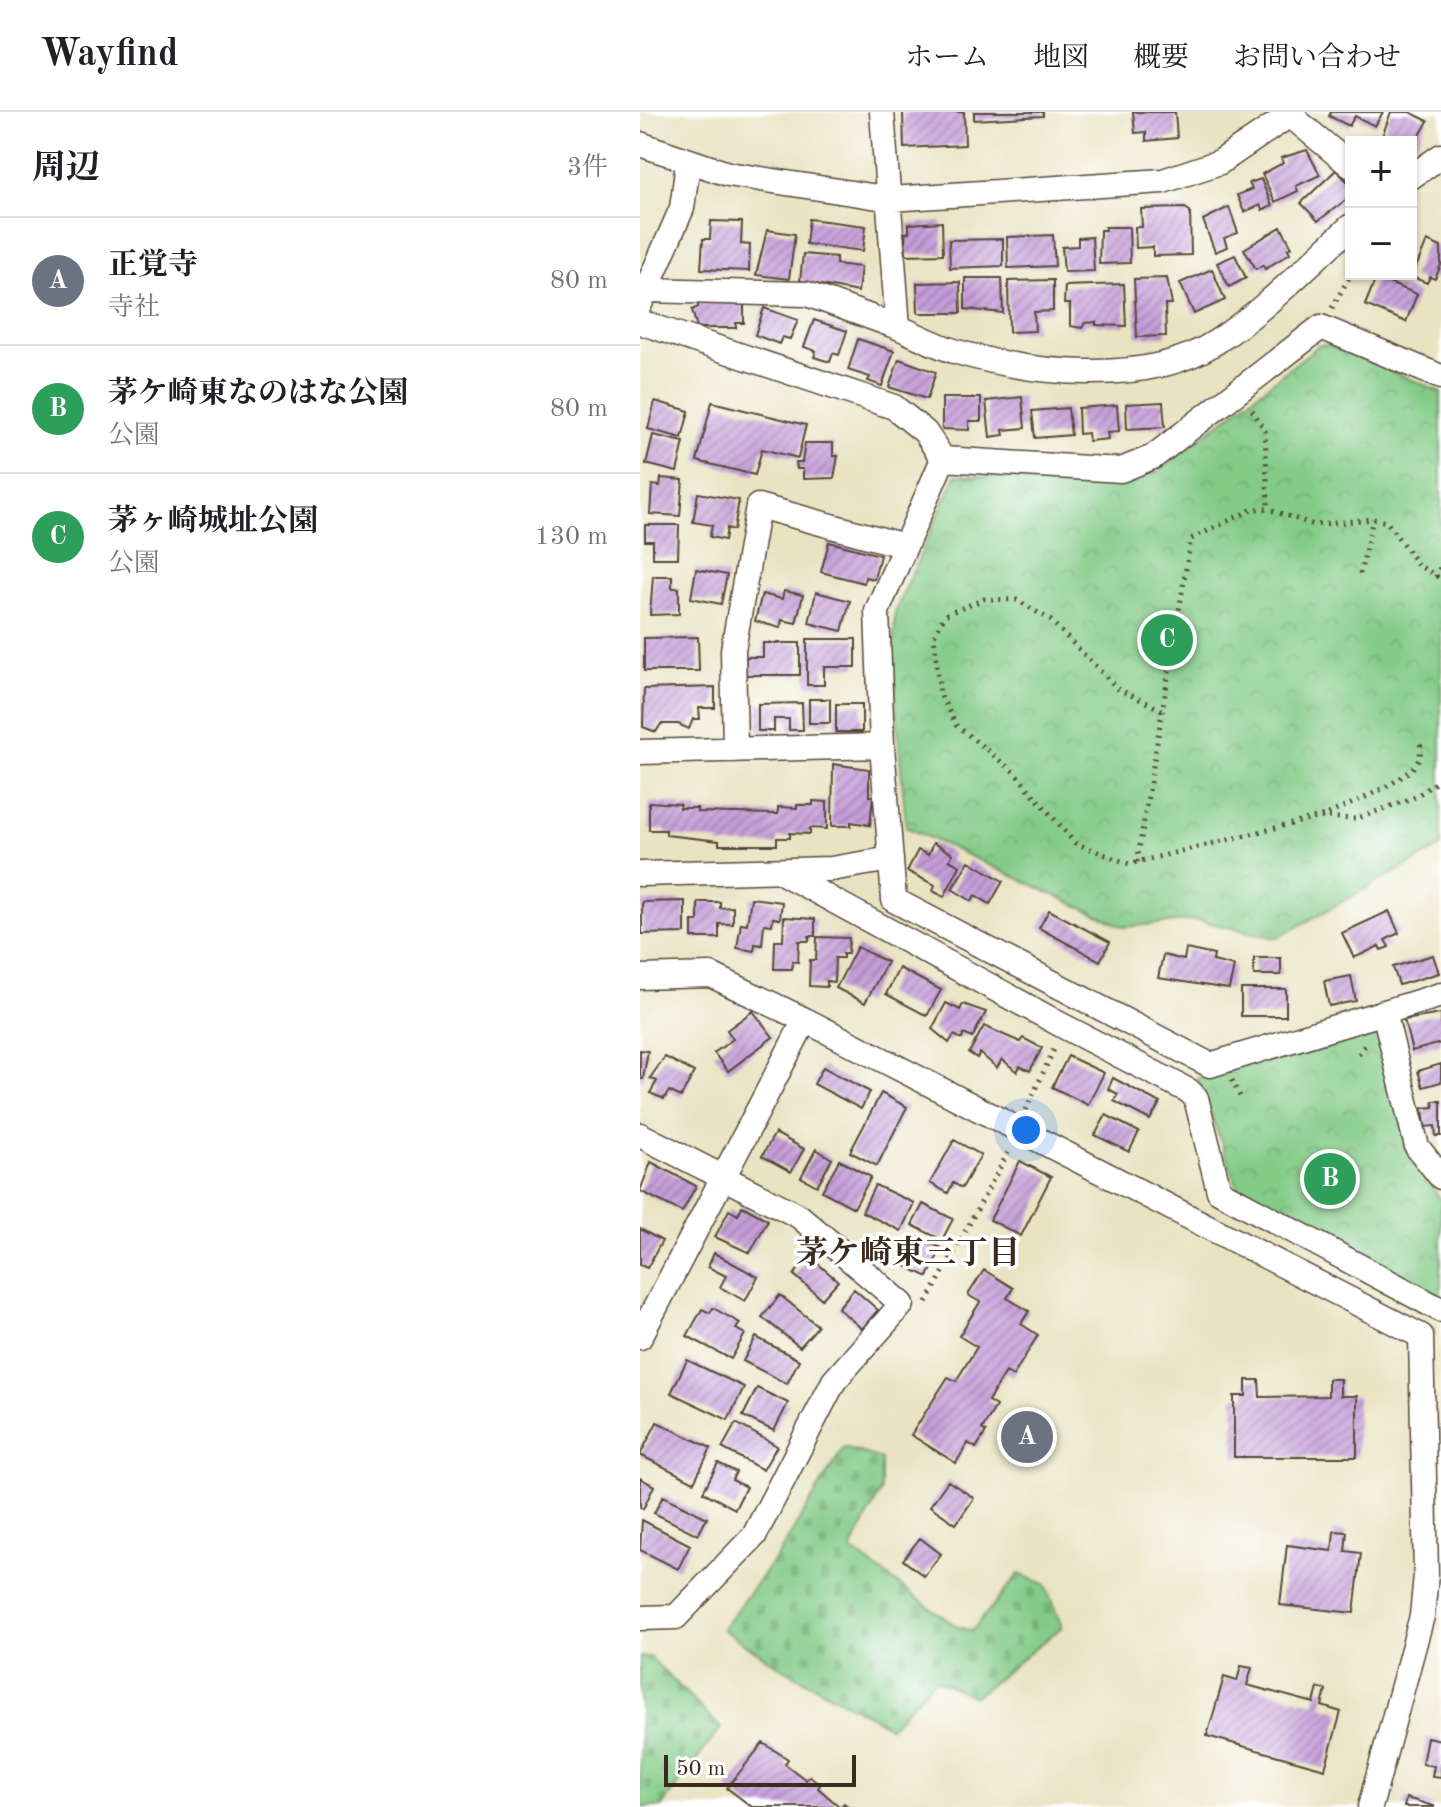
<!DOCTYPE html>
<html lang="ja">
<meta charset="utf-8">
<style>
body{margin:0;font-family:"Old Standard TT","Noto Serif JP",serif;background:#f6f6f6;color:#202124}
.controls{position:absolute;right:24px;top:24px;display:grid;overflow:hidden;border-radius:0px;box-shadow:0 2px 6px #0004}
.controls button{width:72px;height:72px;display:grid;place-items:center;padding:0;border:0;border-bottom:2px solid #e0e0e0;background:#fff;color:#202124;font:40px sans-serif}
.scale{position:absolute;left:24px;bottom:20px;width:192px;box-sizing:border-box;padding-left:8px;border:4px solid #3b2a1e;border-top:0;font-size:22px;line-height:28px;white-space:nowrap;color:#3b2a1e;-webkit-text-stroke:6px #fff;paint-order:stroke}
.you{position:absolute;left:386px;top:1018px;width:28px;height:28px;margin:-20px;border:6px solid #fff;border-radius:50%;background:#1a73e8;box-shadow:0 0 0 12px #1a73e833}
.badge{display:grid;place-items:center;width:52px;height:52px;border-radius:50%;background:#1a73e8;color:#fff;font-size:26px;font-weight:700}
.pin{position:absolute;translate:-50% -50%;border:4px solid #fff;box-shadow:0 2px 8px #0006}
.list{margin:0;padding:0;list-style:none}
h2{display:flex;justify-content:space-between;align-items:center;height:104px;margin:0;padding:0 32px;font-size:34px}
h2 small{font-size:26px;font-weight:400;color:#757577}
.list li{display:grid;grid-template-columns:52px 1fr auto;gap:24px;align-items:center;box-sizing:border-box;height:128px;padding:0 32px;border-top:2px solid #e0e0e0}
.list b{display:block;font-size:30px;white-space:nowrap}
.list p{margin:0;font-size:26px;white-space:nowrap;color:#757577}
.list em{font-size:26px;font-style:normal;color:#757577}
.map{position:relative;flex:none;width:801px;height:1695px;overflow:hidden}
header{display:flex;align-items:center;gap:48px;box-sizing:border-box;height:112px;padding:0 40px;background:#fff;border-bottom:2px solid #e0e0e0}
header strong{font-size:38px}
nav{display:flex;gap:44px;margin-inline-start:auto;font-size:28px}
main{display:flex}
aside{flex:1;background:#fff}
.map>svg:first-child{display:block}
.cemetery{fill:url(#cemetery-stones);stroke:#5f7a52;stroke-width:2}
.park{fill:url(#park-crowns);stroke:#5f7a52;stroke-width:2}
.building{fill:url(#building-hatch)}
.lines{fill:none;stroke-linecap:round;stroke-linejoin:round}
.minor-casing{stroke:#554637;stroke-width:27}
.path{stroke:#554637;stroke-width:5;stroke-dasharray:2 6;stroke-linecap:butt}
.minor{stroke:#fff;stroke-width:24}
.labels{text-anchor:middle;stroke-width:7;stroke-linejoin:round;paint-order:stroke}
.neighbourhood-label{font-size:32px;font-weight:bold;fill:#3b2a1e;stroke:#fff}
</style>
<header>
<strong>Wayfind</strong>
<nav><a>ホーム</a><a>地図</a><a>概要</a><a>お問い合わせ</a></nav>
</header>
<main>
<aside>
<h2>周辺<small>3件</small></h2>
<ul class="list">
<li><span class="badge" style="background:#6b7280">A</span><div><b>正覚寺</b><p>寺社</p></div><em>80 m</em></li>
<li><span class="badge" style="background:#2e9e5b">B</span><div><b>茅ケ崎東なのはな公園</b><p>公園</p></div><em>80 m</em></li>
<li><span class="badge" style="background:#2e9e5b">C</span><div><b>茅ヶ崎城址公園</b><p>公園</p></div><em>130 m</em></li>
</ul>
</aside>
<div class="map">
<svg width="801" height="1695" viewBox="0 0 801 1695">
<defs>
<pattern id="cemetery-stones" width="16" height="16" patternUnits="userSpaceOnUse" patternTransform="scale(2)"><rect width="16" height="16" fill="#83cb87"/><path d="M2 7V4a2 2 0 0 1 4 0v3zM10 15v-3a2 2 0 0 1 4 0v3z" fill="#72ae74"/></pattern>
<pattern id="park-crowns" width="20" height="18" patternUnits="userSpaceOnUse" patternTransform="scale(2)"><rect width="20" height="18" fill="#83cb87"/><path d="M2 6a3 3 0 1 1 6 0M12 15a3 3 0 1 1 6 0" fill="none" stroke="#72ae74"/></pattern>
<pattern id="building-hatch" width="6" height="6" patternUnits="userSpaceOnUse" patternTransform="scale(2)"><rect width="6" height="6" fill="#c59dd9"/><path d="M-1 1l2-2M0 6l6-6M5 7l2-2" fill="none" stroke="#a180af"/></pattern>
</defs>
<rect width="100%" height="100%" fill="#fff"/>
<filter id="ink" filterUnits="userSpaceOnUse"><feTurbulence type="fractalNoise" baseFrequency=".0125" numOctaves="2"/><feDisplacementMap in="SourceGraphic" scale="16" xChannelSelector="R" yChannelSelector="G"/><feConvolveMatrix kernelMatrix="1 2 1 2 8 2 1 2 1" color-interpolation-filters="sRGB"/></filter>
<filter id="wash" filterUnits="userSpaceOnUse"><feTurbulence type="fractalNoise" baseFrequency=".006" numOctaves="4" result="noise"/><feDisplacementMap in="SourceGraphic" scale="32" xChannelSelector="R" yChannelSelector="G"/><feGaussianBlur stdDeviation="1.8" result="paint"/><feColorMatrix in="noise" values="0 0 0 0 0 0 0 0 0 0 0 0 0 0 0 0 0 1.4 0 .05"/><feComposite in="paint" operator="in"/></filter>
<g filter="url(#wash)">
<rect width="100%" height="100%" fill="#e9e3c2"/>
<path class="cemetery" d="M204,1335L241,1347V1379L211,1438L316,1514L332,1519L379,1462L405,1472L422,1515L334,1585L295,1567L250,1615L140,1555L82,1517L140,1440Z
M0,1545H10L81,1616L21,1695H0Z"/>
<path class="park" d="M679,233H689L801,280V735L637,826L556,808L484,815L266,715L253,556L255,500L316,363L482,372L519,359Z
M738,913L772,1048L801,1088V1186L602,1086L557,966Z"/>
<g id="blocks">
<path class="building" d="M263,0H324L325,33L264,36Z
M334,0H403V4L334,8Z
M493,0H535L537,26L506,29V20L495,21Z
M691,0H743L735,14L715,4L709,14L689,4Z
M751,0H770L788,9L776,31L740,30Z
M667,38L680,63L656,74L658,79L635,90L622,62L643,51L641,46Z
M696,58L711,73V84L678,109L661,91Z
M621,67L632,94L622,98L620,93L604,100L597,83L612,77L609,71Z
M589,95L598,121L584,126L587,135L575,140L563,108Z
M545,96L550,99L551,143L513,144V135L496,136L495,115H502L501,97Z
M169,107L226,114L223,139L166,132Z
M71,109L102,110L101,132L110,133L109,159L61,157L63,127H70Z
M302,110L303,142L266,143L265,121H269V112Z
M465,115H489L490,151L459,152L460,118H466Z
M641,115L652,135L648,137L650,141L625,157L623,153L616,157L604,137Z
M127,118L155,122L149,167L116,163Z
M413,123L415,154L368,156L367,125Z
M452,125L454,159L424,160L422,135L438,134V126Z
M363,127V154L310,156L309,128Z
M787,129L801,135V153L795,167L790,165L787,171L772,165Z
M163,142L196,145V152L221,155L218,180L160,169Z
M595,143L606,166L589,175L577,151Z
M572,157L585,188L554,202L540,171Z
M325,166H362L363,201L325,197Z
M527,166L532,192H525L526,224L497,225L494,167Z
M736,166L777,182L766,210L725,193Z
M413,168V199L394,200L395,219L369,220L368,169Z
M320,170L321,201H278L277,171Z
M484,172L486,214L456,213V210L445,211L442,216L430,214V192H424L425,174Z
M58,190H104V211H96V216H57L52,198L58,195Z
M124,196L158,208L150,227L142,225L139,232L115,223Z
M174,208L207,219L199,243L193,241L190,250L174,245L176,239L164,235Z
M218,227L254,239L242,274L228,269L230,265L208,258Z
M259,247L296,260L287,287L249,275Z
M382,285L385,316L363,318L364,323L350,325L346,289Z
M302,286H341V309H329V318L302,317Z
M15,289L49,299L42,326L8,317Z
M72,290L166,313L158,346L122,337L115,363L57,349Z
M523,290L525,315L487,317L486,292Z
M477,293L479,319L467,320L468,327L449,329L448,321L439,322L438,296Z
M428,296L431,323L395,326L392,299Z
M13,323L44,330L37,360L6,352Z
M165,331H193V344H198L194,366L163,367V357H157L156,350H162Z
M21,366L43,368L40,404L10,402L12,373L20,374Z
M58,381L99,388L94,418L87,416L85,428L70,425L72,413L53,410Z
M5,413H39L38,446H13V429H5Z
M189,430L240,443L234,467L225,465L224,471L181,460Z
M56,457L87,463L81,492L51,486Z
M13,464H32V476H39V502L10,503Z
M144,479L163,483L156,511L142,508L140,516L115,509L122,482L142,487Z
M176,480L210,489L202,519L169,511Z
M58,525L59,559H4V526Z
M167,527H216V555H184V573H167Z
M123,531H160V563H106V545H123Z
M75,575V596H59L60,607H53L49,617L38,612H21L16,620L3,615L4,577Z
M169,587H190V611H169Z
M162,591L163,618H149V607H134V619H118V592Z
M196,592H222V620H196Z
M193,652L229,657V684H233L230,713L211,710V714H192Z
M173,689L187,690V717L170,716V722L150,721V726H137V733H79V729L26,723V718H9V690L40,692V696H57V700L138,702V695L157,696V693H173Z
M293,731L313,742L309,748L320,754L304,785L293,779L295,773L267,759L278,738L288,743Z
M329,749L363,769L350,792L335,783L332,789L312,777Z
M111,786L142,790L140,807L133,806L132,813L124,812L122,833L115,832L114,839L97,836L101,811L107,812Z
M45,789V821L2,822V790Z
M58,790H80V796L93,795V812H79V826H52V809H58Z
M409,798L470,830L460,849L399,816Z
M749,799L759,821L745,828L749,835L741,838L739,834L714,846L702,821Z
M144,805L175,807V824H169V829H159L158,850L153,849L152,857H134L135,829H143Z
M177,825L209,826L208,842H203V846H195L194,870L187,869V875L169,874L170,848H176Z
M217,835L247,850L225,891L196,876Z
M546,837L574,843L573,849L594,854L589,877L518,866L523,843L544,848Z
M793,843L799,861L759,873L753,855Z
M614,846H641V863H614Z
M259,856L301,878L287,904L246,882Z
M711,864L716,889L689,894L684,869Z
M601,877H646V904H601Z
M306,891L320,898L323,892L346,900L332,926L324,922L322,927L314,923L309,931L292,917Z
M113,899L133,925L88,959L74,941L93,927L87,918Z
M801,902V931L772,939L764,908Z
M344,914L380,930L383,926L402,936L390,959L380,954L377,960L362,947L357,956L340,941L337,946L329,941Z
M0,938L8,939L3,967H0Z
M428,944L464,961L448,993L412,975Z
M25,945L54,960L41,985L29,979L24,987L10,981L17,969L10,966Z
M801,952V970L783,975L778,959Z
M183,955L230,980L221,997L174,972Z
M473,966L520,991L510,1008L474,989L478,982L468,977Z
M241,981L267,995L237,1054L210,1040Z
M793,989H801V1024H796L795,1014L785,1015L783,996L794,995Z
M466,1003L499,1020L489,1040L455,1023Z
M135,1021L164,1037L151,1060L122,1044Z
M314,1028L341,1043L322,1076L313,1071L308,1081L290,1071Z
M176,1037L192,1047L177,1074L161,1065Z
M199,1048L231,1065L214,1096L182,1079Z
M380,1049L411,1065L381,1124L350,1108Z
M11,1050L56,1074L42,1100L0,1079Z
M235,1073L274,1091L261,1119L222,1100Z
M283,1092L313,1107L302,1128L272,1113Z
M102,1094L128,1108L110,1141L75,1125L89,1098L98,1103Z
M0,1117L22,1129L7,1156L0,1153Z
M278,1125L301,1136L288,1165L265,1154Z
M74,1141L118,1165L105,1189L80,1175L86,1164L68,1155Z
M169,1144L198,1169L182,1187L154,1163Z
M344,1158L373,1176L367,1186L389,1199L381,1212L398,1223L373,1264L366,1260L348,1289L356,1294L342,1317L346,1320L336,1336L328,1331L316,1351L271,1323L308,1265L316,1269L337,1235L319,1224L340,1190L328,1183Z
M214,1177L238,1198L222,1217L198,1196Z
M140,1183L178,1214L160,1235L122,1205Z
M73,1196L100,1211L96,1217L105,1222L91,1247L47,1224L62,1197L70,1201Z
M116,1225L159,1248L147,1272L103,1249Z
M47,1248L104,1275L88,1308L31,1281Z
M688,1267H700V1284H717V1345H594V1284H606V1268H619L620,1285L688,1284Z
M117,1276L148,1291L134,1319L103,1304Z
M17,1310L71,1336L54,1370L0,1343Z
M96,1311L137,1334L123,1358L82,1336Z
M78,1351L96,1360L92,1368L106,1375L95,1397L63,1380Z
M0,1366L14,1374L3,1397L0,1395Z
M308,1369L334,1386L316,1412L290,1394Z
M23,1384L67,1406L58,1423L14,1401Z
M2,1408L50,1433L38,1457L0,1438Z
M694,1419L707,1420L705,1439L721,1441L714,1501L640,1493L647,1433L692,1439Z
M280,1426L301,1442L284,1464L263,1448Z
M601,1554L612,1556L607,1573L674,1591L678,1576L686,1578L682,1594L701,1600L685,1657L567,1624L584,1565L597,1569Z
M787,1625L801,1628V1665L792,1664L794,1654L782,1652Z
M123,1631L148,1647L145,1652L166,1668L170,1664L180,1673L178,1676L200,1695L204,1691L209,1695H112L87,1676Z
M766,1686L794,1694V1695H764Z"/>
</g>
</g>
<g filter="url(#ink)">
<use href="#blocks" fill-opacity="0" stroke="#554637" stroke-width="2"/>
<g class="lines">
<g class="minor-casing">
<path id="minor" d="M242,0L258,215C276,223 295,233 314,239C390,262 508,275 576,230C625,198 668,153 711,114
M651,4L711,54
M0,32L88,62L251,87L523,69L580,50L654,0
M771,65L801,44
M5,178L167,182L258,215
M0,192L42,96L48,51
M0,210L254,295L285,320L303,347L237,499L242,634L254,788L570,953L801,883
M303,347L481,358L513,345L681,215L801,265
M95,638L93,538L118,394L265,434
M0,640L242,634
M139,759L425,915L549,979L556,986L579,1079L801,1198
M0,762L191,757L251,747
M0,865L71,863L165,908L781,1224L786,1463L782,1504L730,1695
M744,900L777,1035L801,1065
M0,1023L159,1104L262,1192L194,1269L114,1424L36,1505L0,1506
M0,1225L165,908"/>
</g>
<path class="path" d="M692,196L711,162
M612,298L625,319L628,397
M720,462L733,407
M796,465L801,453
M522,598L478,577L410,508L377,488L344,487L305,503L294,524L300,582L316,613L374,660L435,731L489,752L680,705L716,707L775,685L801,667
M681,705C703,695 770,669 779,647C781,642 780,634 781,629
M497,750L551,427L613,397H628L674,413L733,407L747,410L778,453L801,467
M719,942L727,930
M592,968L602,989
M386,998L415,935
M287,1190L370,1037"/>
<use href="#minor" class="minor"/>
</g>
</g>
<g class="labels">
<g class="neighbourhood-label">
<text x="268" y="1151">茅ケ崎東三丁目</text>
</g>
</g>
</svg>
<div class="controls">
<button>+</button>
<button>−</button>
</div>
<div class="scale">50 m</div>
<div class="you"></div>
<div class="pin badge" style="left:387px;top:1325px;background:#6b7280">A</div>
<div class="pin badge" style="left:690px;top:1067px;background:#2e9e5b">B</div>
<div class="pin badge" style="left:527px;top:528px;background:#2e9e5b">C</div>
</div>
</main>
